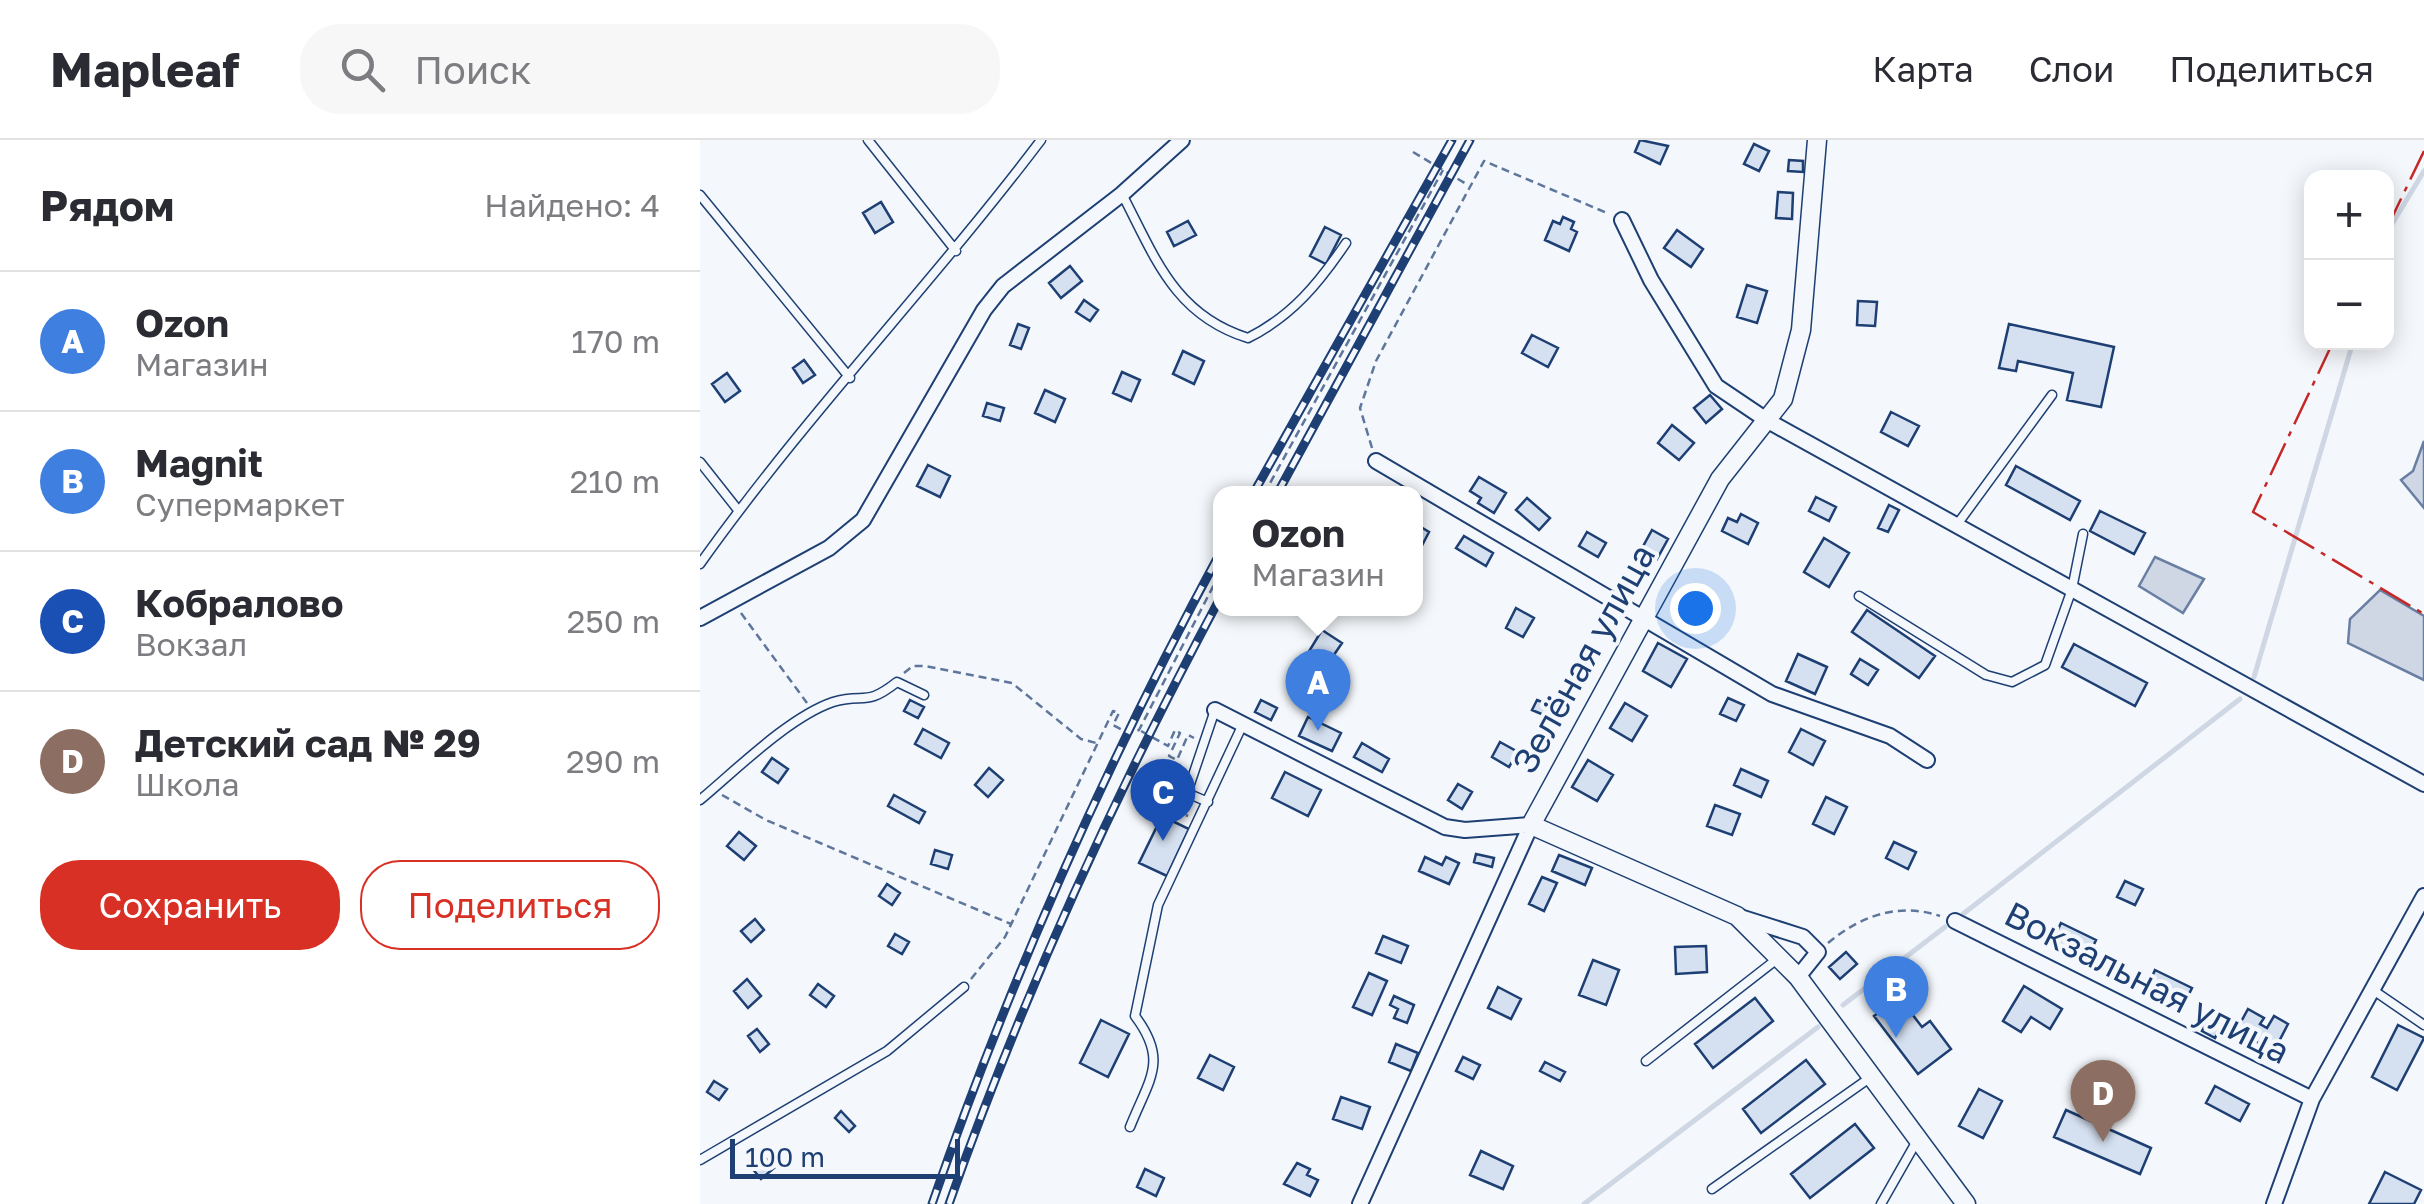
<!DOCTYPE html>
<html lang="ru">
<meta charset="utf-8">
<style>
body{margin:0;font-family:"Golos Text",sans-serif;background:#f7f7f7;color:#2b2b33}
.controls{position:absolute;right:30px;top:30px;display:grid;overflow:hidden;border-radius:20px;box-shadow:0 5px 25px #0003}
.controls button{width:90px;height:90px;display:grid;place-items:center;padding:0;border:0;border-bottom:2px solid #e1e1e2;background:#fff;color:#2b2b33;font:50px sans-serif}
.scale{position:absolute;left:30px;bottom:25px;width:230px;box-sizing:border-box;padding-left:10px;border:5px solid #1d3f73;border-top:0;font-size:28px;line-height:35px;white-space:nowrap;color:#1d3f73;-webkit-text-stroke:8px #f4f7fb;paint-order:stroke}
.you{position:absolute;left:995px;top:468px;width:35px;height:35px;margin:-25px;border:8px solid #fff;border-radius:50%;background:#1a73e8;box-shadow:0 0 0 15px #1a73e833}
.badge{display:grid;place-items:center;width:65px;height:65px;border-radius:50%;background:#d93025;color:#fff;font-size:32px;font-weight:700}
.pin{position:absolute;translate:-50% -82px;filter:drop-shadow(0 2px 5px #0008)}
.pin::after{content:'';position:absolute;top:52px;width:35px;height:30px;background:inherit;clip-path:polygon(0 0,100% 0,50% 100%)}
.popup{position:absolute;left:513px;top:346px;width:210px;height:130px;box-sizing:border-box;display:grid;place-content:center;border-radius:20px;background:#fff;filter:drop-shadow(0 2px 8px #0005);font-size:32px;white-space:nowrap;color:#7c7c81}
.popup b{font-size:38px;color:#2b2b33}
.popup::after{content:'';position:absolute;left:50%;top:100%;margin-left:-20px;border:20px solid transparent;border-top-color:#fff}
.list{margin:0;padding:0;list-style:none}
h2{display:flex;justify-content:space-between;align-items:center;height:130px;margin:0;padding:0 40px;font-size:42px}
h2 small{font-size:32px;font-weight:400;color:#7c7c81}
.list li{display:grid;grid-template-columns:65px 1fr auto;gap:30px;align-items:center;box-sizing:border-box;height:140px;padding:0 40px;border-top:2px solid #e1e1e2}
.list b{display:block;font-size:38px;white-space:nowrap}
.list p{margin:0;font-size:32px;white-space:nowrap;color:#7c7c81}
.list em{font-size:32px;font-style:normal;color:#7c7c81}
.actions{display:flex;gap:20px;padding:30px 40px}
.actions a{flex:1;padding:22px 0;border:2px solid #d93025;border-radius:40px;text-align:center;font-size:35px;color:#d93025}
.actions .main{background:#d93025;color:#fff}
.icon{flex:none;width:55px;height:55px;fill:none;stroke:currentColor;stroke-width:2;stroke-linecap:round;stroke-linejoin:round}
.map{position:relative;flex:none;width:1724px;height:1064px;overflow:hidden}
header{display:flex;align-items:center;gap:60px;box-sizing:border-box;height:140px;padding:0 50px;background:#fff;border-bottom:2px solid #e1e1e2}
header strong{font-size:48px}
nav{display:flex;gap:55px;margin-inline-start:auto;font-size:35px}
.search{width:700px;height:90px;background:#f7f7f7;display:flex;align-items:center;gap:25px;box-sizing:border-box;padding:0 35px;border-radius:40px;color:#7c7c81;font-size:38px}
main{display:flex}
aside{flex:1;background:#fff}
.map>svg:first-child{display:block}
.water{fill:#cfd7e4;stroke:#687fa3;stroke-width:2.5}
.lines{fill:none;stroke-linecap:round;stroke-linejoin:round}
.stream{stroke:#cfd7e4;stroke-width:5}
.building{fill:#d5e0f0;stroke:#1d3f73;stroke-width:2.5}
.service-casing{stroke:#1d3f73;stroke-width:11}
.minor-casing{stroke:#1d3f73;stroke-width:18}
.tertiary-casing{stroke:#1d3f73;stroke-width:21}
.path{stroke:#5e769c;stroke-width:2.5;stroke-dasharray:8 5;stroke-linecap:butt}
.service{stroke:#f4f7fb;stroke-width:8}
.minor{stroke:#f4f7fb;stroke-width:14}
.tertiary{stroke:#f4f7fb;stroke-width:18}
.rail-casing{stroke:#1d3f73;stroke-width:9}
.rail{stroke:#f4f7fb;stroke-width:5;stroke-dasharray:15;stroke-linecap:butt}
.power{stroke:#c62828;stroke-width:2.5;stroke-dasharray:35 8 5 8;stroke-linecap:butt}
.labels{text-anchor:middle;stroke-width:8;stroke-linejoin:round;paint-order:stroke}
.street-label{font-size:35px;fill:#1d3f73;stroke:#f4f7fb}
</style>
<header>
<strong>Mapleaf</strong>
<div class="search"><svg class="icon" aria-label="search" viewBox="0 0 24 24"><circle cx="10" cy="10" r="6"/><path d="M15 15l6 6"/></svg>Поиск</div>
<nav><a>Карта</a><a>Слои</a><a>Поделиться</a></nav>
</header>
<main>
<aside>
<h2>Рядом<small>Найдено: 4</small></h2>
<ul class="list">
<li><span class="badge" style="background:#3f7fe0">A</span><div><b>Ozon</b><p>Магазин</p></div><em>170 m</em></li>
<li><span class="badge" style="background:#3f7fe0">B</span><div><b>Magnit</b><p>Супермаркет</p></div><em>210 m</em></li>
<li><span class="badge" style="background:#1a4fb4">C</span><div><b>Кобралово</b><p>Вокзал</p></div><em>250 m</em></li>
<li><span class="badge" style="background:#8d6e63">D</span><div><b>Детский сад № 29</b><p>Школа</p></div><em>290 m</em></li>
</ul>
<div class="actions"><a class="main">Сохранить</a><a>Поделиться</a></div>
</aside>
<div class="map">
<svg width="1724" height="1064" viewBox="0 0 1724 1064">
<rect width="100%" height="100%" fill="#f4f7fb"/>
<path class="water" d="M1724,301V368L1701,340L1713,331Z
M1455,417L1504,439L1483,473L1439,446Z
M1680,450L1724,476V540L1648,503L1650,479Z"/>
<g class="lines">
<path class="stream" d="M1686,94L1724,31
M1554,537L1653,202
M1263,774L1540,559
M1143,865L1245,787
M884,1064L1118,887"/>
</g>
<path class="building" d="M940,0L968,6L960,24L935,12Z
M1054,4L1069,11L1059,31L1044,24Z
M1089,20L1103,21V32L1088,31Z
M1078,52L1093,53L1092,79L1076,78Z
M181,62L193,82L175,93L163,73Z
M863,77L874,82L871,89L877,92L869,111L845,100L853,81L860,84Z
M488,81L496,95L474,106L467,92Z
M625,87L641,95L626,124L610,116Z
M977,90L1003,109L991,127L964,108Z
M370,126L382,141L361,158L349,143Z
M1047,145L1067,151L1057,183L1037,177Z
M384,160L398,170L390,181L376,172Z
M1158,161L1177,162L1175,186L1157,185Z
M318,184L329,188L321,209L310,205Z
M1309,184L1414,207L1401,267L1367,260L1373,233L1318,221L1316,231L1299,228Z
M832,195L858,208L848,227L822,213Z
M483,211L504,221L494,244L473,234Z
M104,220L115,235L103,243L93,228Z
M422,232L440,240L431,261L413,253Z
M27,233L40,251L25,262L12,244Z
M345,250L365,259L355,282L335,273Z
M1010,255L1022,269L1006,283L994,268Z
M287,263L304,268L300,281L283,276Z
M1191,272L1219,286L1208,306L1181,292Z
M972,285L994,303L979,320L958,303Z
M228,325L250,336L240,357L217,346Z
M1316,326L1380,361L1370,380L1306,345Z
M779,337L806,353L794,373L778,363L781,358L770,351Z
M1116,357L1136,367L1129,381L1109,371Z
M827,358L850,378L839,390L816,370Z
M1189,365L1199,370L1188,392L1178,388Z
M1400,371L1445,393L1434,414L1390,391Z
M1041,374L1058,383L1048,404L1022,391L1028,378L1037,382Z
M716,384L729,392L716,417Z
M952,390L968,399L957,419L941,410Z
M887,392L906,403L898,417L879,406Z
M764,396L793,413L786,426L756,408Z
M1124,398L1149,413L1129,447L1104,432Z
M816,468L834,478L823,497L806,488Z
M1167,470L1235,516L1219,538L1152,492Z
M622,490L642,503L627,525L608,513Z
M958,503L987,519L971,547L943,531Z
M1374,504L1447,543L1435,566L1362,527Z
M1098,514L1127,527L1115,554L1086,541Z
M1160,519L1178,530L1168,545L1151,534Z
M876,525L887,532L880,542L869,535Z
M1028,558L1044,565L1036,581L1020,574Z
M210,560L224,567L218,578L204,571Z
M561,560L577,568L571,580L555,572Z
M837,560L863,571L858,581L832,570Z
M925,563L947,576L932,601L910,588Z
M608,577L641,593L632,611L599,596Z
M223,589L249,603L241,618L215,604Z
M1101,589L1125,601L1113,625L1089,612Z
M800,602L818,612L809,627L792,617Z
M662,603L689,619L682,632L654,617Z
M72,618L88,629L78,643L62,632Z
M888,620L913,635L897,661L872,647Z
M289,628L303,640L288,657L275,645Z
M1041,629L1068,641L1061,657L1034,645Z
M585,632L621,650L608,676L572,658Z
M758,644L772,652L762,669L748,660Z
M194,655L225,672L219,683L188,666Z
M1126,657L1147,667L1134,694L1113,684Z
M1015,665L1040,674L1032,695L1007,686Z
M462,676L489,689L467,736L439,723Z
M39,692L56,706L44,720L27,706Z
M1194,702L1216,712L1208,729L1186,718Z
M235,710L252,715L248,729L231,724Z
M776,714L794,718L792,727L774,722Z
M859,715L892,728L885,745L852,731Z
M725,717L742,725L746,717L759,723L749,744L719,731Z
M842,737L857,743L844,771L829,764Z
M1425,741L1443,749L1435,765L1417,757Z
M187,744L200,753L192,765L179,756Z
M55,779L64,790L51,802L41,791Z
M1361,783L1396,800L1387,819L1352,802Z
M195,794L209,802L202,814L188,806Z
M683,796L708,806L701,823L676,813Z
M1006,806L1007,832L976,834L975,807Z
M1146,812L1157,824L1140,839L1129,827Z
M893,820L919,830L906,865L879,855Z
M1455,830L1492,848L1483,866L1447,848Z
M669,833L687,841L672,875L653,867Z
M47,839L61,856L48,868L34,851Z
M118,844L134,856L126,867L110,855Z
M1324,846L1362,869L1350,889L1331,877L1321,892L1303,881Z
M798,847L821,859L811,879L788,868Z
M694,856L714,865L707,883L694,878L698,869L690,865Z
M1199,857L1222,887L1230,881L1251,909L1218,934L1174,876Z
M1055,858L1073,881L1013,928L995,904Z
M1548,869L1564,878L1560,884L1567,888L1574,876L1588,884L1574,911L1536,891Z
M1512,872L1525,879L1515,898L1502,891Z
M401,880L429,894L408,937L380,923Z
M1698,885L1724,898L1697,950L1672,937Z
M57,889L69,904L60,912L48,896Z
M696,904L718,913L711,931L689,922Z
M510,915L534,927L523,950L498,938Z
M763,917L780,925L773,939L756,931Z
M1106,920L1125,944L1061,993L1043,969Z
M845,922L865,932L860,941L840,931Z
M14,941L27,949L19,960L7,952Z
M1515,946L1549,964L1540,981L1506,963Z
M1279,949L1302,961L1283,998L1259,986Z
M641,957L670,967L662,989L633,979Z
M1366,970L1451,1008L1440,1034L1354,997Z
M141,971L155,986L149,992L135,978Z
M1155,984L1174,1008L1110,1058L1091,1034Z
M781,1011L813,1026L803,1049L770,1035Z
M64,1016L74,1028L61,1039L51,1027Z
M597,1023L610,1029L607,1035L618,1040L610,1056L584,1044Z
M445,1029L464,1038L456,1056L437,1047Z
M1685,1032L1721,1050L1714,1064H1669Z"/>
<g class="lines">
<g class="service-casing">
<path id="service" d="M168,0L256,111
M422,54C455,117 474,175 548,198C592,176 619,143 646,103
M0,55L150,238
M0,322L38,370
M1256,386L1352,255
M0,424C105,276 232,144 341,0
M1159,456L1286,535L1312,542L1345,525L1372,449L1383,394
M0,660C36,630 89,577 133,562C165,552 164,568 197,542L224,555
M508,662L487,653L515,570
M1673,850L1724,885
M946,921L1077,819
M430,987C449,939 469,921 435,876L458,765L543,584
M0,1020L187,911L264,847
M1012,1049L1171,937
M1181,1064L1218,999"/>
</g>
<g class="minor-casing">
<path id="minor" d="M922,80L951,140L1016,246L1068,281L1724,644
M676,321L1072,554L1190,596L1227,620
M0,478L129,408L163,380L284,170L303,146L422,54L482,0
M515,570L745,687L765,690L831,685L660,1064
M1040,777L1103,797L1118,812L1098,837
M1255,781L1612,959
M1574,1064L1612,959L1724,756"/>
</g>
<g class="tertiary-casing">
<path id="tertiary" d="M1117,0L1101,190L1083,259L1020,339L831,685L1037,776L1098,837L1266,1064"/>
</g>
<path class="path" d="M713,12L768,45
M672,308L660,268L676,221L784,21L907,73
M564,354L743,30
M41,473L107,563
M204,533L213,526H225L312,543L381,599L396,603
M441,591L468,606L475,590L480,593L469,616L477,620L488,595L494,598
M22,655L66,680L311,784
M469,680L473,669L488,676
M1128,803C1160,776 1199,762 1240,776
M271,839L305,797L413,571L419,573L413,585L428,593L439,590L520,433"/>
<use href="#service" class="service"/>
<use href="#minor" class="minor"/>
<use href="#tertiary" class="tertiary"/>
<g class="rail-casing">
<path id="rail" d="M553,354L752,0
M577,354L770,0
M232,1064C310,839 407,622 520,413
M249,1064C323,854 415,654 520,458"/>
</g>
<use href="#rail" class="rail"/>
<path class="power" d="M1686,90L1724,11
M1633,202L1553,372L1724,474"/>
</g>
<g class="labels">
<g class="street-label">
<text transform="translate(884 519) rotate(-61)" y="12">Зелёная улица</text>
<text transform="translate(1447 843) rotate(27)" y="12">Вокзальная улица</text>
</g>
</g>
</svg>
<div class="controls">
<button>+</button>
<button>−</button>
</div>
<div class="scale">100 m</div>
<div class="you"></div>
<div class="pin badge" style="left:618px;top:591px;background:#3f7fe0">A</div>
<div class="popup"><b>Ozon</b>Магазин</div>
<div class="pin badge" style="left:1196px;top:898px;background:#3f7fe0">B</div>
<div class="pin badge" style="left:463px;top:701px;background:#1a4fb4">C</div>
<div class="pin badge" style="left:1403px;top:1002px;background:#8d6e63">D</div>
</div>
</main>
